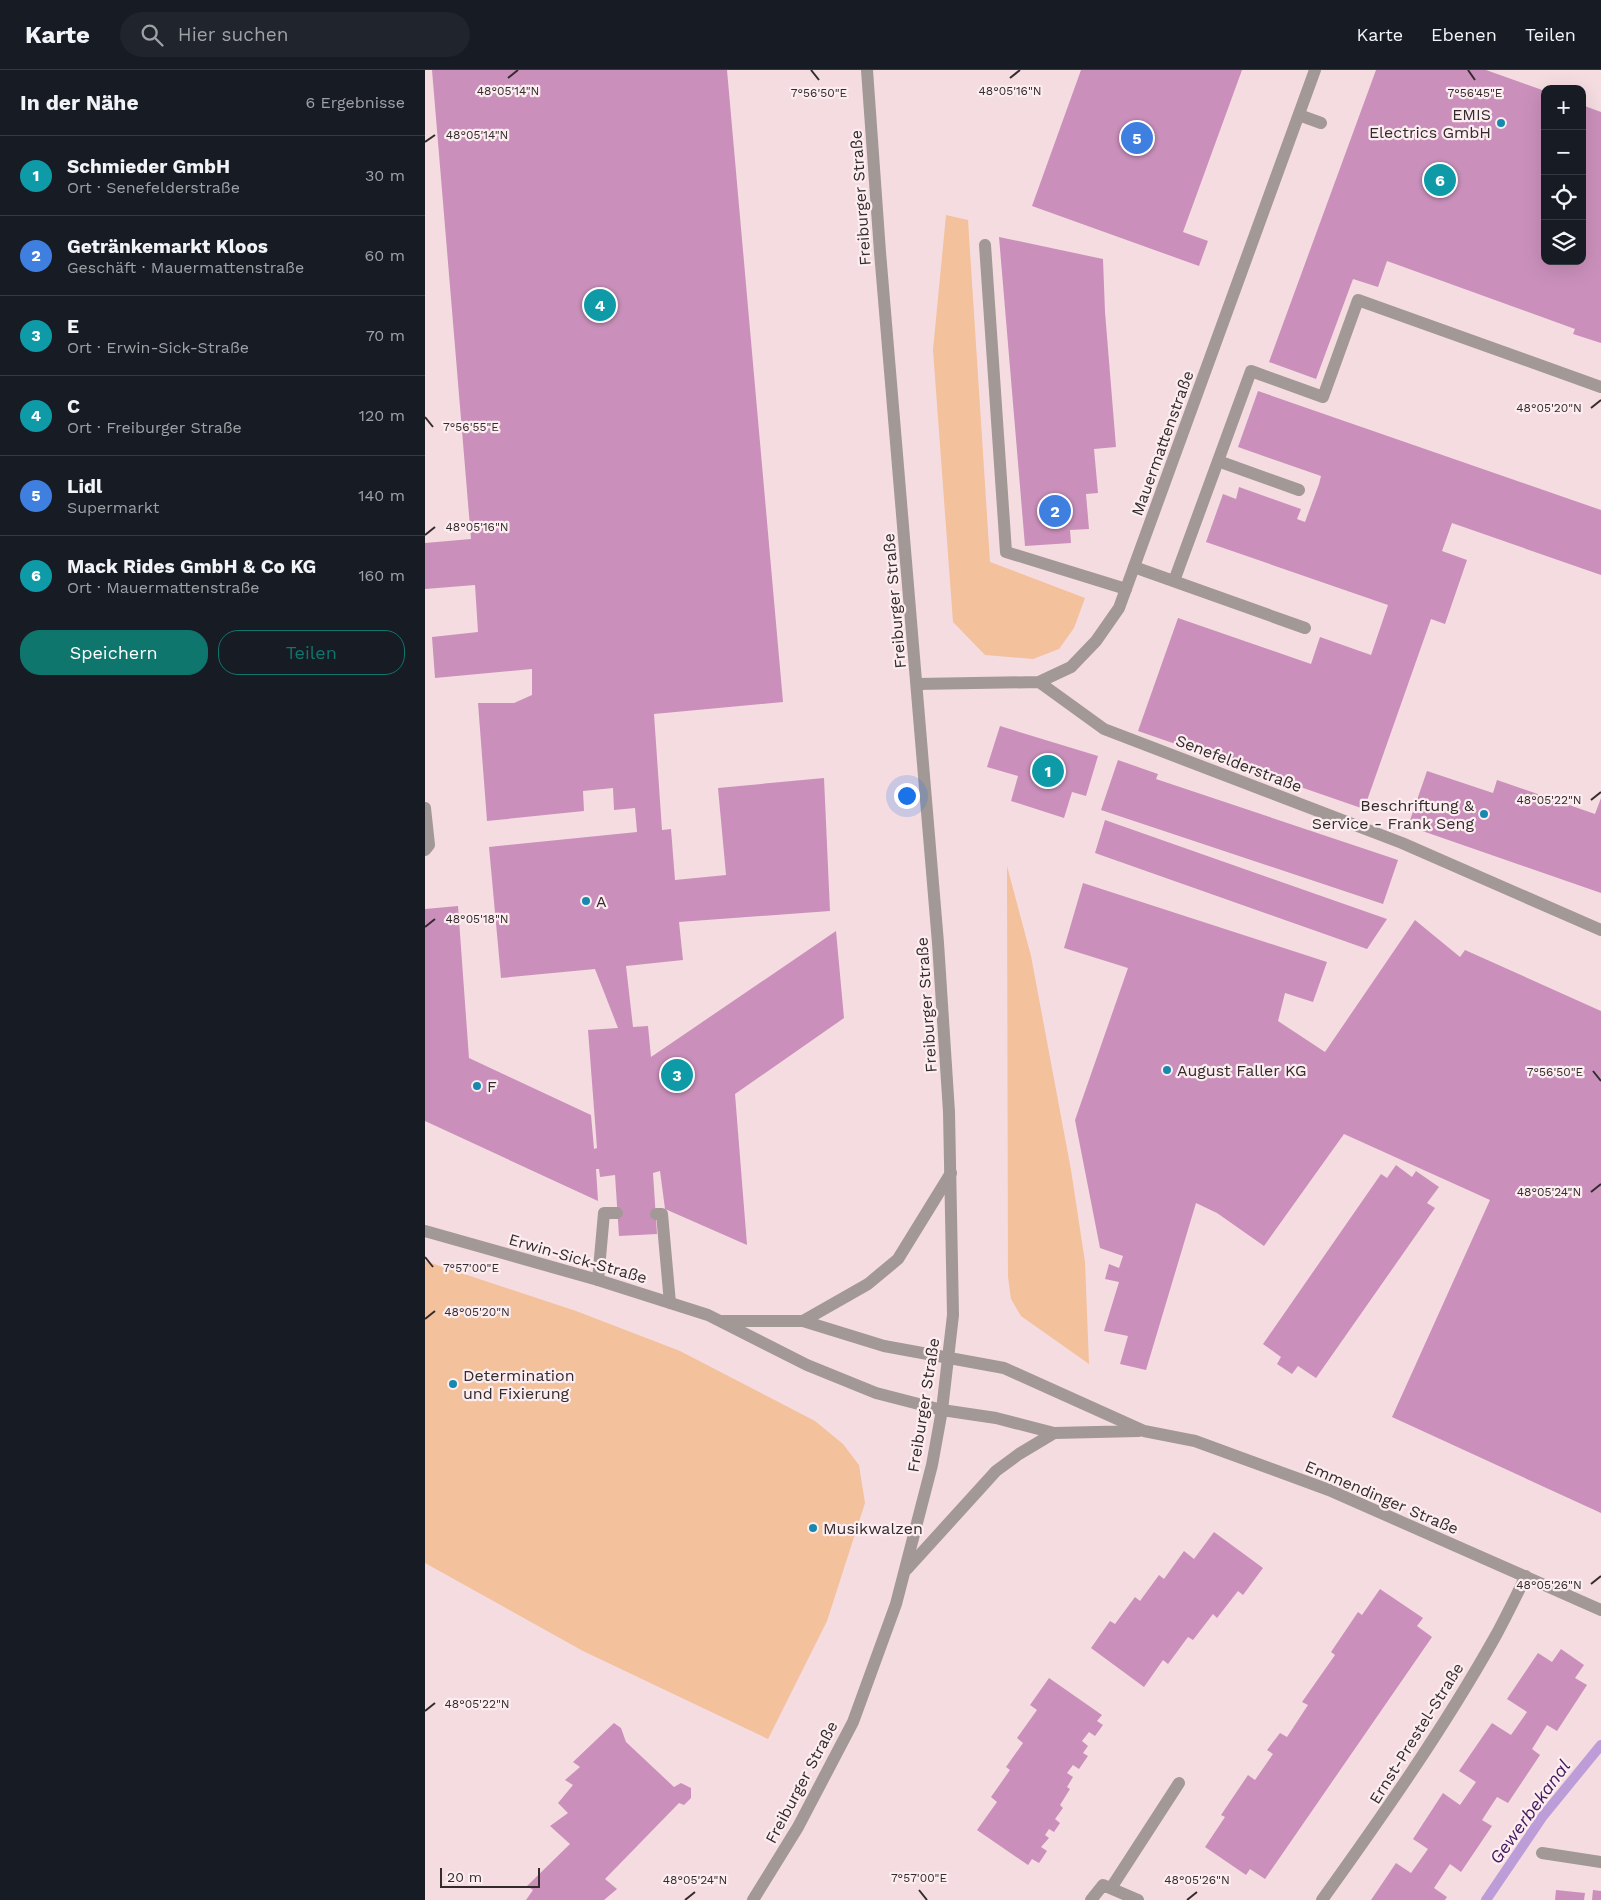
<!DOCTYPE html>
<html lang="de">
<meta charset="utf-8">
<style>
body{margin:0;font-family:"Work Sans",sans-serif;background:#20242c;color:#f1f3f6}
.controls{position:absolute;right:15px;top:15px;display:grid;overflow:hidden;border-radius:10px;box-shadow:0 5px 20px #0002}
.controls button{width:45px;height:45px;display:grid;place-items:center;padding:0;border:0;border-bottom:1px solid #363941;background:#171b24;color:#f1f3f6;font:25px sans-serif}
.scale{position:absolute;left:15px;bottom:12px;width:100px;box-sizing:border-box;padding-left:5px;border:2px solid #342b2d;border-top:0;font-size:14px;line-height:18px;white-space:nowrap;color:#342b2d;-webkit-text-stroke:4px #fcedf0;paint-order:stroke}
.you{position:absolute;left:481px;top:725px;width:18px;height:18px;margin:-12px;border:4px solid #fff;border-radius:50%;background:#1a73e8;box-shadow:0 0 0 8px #1a73e833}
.badge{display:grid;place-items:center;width:32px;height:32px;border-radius:50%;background:#0f766e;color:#fff;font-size:16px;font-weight:700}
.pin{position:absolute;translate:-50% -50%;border:2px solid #fff;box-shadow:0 1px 5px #0006}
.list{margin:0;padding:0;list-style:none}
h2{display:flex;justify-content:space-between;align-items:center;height:65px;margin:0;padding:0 20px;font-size:21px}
h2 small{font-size:16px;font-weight:400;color:#9ea1a6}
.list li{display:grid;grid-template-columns:32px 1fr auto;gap:15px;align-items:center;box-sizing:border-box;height:80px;padding:0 20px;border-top:1px solid #363941}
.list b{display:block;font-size:19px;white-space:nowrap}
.list p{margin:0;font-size:16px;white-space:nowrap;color:#9ea1a6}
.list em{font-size:16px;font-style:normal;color:#9ea1a6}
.actions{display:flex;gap:10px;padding:15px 20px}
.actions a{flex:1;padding:11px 0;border:1px solid #0f766e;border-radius:20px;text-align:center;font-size:18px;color:#0f766e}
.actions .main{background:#0f766e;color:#fff}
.icon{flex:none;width:28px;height:28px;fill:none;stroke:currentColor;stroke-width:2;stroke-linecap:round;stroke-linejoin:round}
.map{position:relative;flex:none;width:1176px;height:1830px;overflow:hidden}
header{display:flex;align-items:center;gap:30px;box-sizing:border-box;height:70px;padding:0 25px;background:#171b24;border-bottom:1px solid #363941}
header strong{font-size:24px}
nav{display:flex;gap:28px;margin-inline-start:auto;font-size:18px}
.search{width:350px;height:45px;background:#20242c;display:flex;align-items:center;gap:12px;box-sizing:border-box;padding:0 18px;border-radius:28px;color:#9ea1a6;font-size:19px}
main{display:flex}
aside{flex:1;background:#171b24}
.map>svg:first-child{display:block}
.green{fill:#f3c19b}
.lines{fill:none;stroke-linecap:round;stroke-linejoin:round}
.stream{stroke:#bd9dd8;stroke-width:10}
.building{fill:#ca90bb}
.service{stroke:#a29896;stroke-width:12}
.minor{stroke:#a29896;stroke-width:12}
.tertiary{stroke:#a29896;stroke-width:12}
.ticks{fill:none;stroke:#342b2d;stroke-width:2}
.poi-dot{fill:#1789ae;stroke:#fcedf0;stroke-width:2}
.labels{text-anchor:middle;stroke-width:4.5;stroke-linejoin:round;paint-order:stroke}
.poi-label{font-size:16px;fill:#342b2d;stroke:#fcedf0;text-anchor:start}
.street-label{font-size:16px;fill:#342b2d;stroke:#fcedf0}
.water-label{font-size:18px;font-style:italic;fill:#43195e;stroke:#fcedf0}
.ticks-label{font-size:12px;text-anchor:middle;fill:#342b2d;stroke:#fcedf0;stroke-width:4.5;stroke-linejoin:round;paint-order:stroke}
</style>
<header>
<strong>Karte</strong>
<div class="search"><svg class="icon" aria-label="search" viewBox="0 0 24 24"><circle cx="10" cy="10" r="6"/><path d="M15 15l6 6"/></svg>Hier suchen</div>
<nav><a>Karte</a><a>Ebenen</a><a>Teilen</a></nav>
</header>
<main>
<aside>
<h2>In der Nähe<small>6 Ergebnisse</small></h2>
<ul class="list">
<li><span class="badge" style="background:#0f9aa8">1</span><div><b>Schmieder GmbH</b><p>Ort · Senefelderstraße</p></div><em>30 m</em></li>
<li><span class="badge" style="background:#3f7fe0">2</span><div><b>Getränkemarkt Kloos</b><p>Geschäft · Mauermattenstraße</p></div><em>60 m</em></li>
<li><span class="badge" style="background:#0f9aa8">3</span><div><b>E</b><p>Ort · Erwin-Sick-Straße</p></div><em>70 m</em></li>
<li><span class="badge" style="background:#0f9aa8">4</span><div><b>C</b><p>Ort · Freiburger Straße</p></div><em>120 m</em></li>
<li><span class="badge" style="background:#3f7fe0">5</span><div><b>Lidl</b><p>Supermarkt</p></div><em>140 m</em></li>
<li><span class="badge" style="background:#0f9aa8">6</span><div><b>Mack Rides GmbH &amp; Co KG</b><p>Ort · Mauermattenstraße</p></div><em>160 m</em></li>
</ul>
<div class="actions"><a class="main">Speichern</a><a>Teilen</a></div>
</aside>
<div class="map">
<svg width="1176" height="1830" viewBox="0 0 1176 1830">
<rect width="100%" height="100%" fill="#f5dce1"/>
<path class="green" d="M521,145L543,150L565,492L660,528L649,558L634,579L608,589L560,585L528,552L508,280Z
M582,796L606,886L646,1100L660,1192L664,1294L596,1246L586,1229L583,1207Z
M0,1191L151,1241L255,1281L390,1351L418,1374L434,1395L440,1433L402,1551L343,1669L158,1581L0,1493Z"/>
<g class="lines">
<path class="stream" d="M1061,1830L1118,1746L1176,1675"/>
</g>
<path class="building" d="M7,0H302L358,632L229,644L237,760L246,759L250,810L301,805L293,718L399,708L405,841L254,852L258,890L201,896L208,957L223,956L226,987L411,861L419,948L310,1024L322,1175L240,1139L235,1101L228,1103L232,1164L194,1166L190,1105L175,1107L174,1099H171L173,1131L0,1051V839L33,836L44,988L166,1045L169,1079L172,1078L163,960L193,958L170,899L76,908L64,777L212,762L210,738L189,740L188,718L158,721L159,741L62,751L53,633H89L107,625V599L10,608L7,567L53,562L50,515L0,519V473L46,469Z
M656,0H817L758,162L783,171L774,196L607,136Z
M951,0H1061L1120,21V191H1157V35L1176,42V273L1148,264L1150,259L962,191L953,217L928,209L891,309L844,292Z
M574,167L678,189L680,242L691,377L669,379L673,423L661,424L664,459L645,460L646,473L600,476Z
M833,321L1176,440V505L1027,453L1017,481L1042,490L1020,554L1006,549L939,739L713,661L753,548L886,594L895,567L946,585L963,535L781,472L798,424L811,429L814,417L876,439L872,449L880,452L894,414L896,406L813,377Z
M575,656L673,686L661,726L647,722L639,748L586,731L593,706L562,697Z
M693,690L733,704L731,709L973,790L958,834L676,740Z
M1002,701L1068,723L1072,710L1170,744L1176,728V823L983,756Z
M680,750L962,849L942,879L670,783Z
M658,813L902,892L888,932L860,923L853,951L900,982L990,850L1035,887L1040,880L1176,941V1443L967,1347L1065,1130L919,1064L839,1176L792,1143L771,1133L721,1300L695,1294L703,1266L679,1261L694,1212L680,1209L684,1194L694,1198L698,1186L675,1178L650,1050L703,898L639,878Z
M971,1095L987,1107L991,1101L1014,1117L1002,1133L1010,1138L891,1308L873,1296L867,1304L852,1294L856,1287L838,1274L956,1104L962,1108Z
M789,1462L838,1498L818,1525L813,1521L792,1548L788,1544L768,1570L763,1567L743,1594L738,1590L719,1617L666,1578L685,1551L690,1554L710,1527L715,1531L734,1505L739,1509L759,1481L769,1489Z
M955,1519L998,1548L992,1556L1007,1567L840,1809L825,1799L821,1805L780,1777L800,1747L796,1745L823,1705L830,1710L848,1684L842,1680L855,1663L862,1667L883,1635L877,1632L910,1585L906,1582L933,1542L937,1545Z
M1136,1579L1159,1595L1150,1608L1162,1615L1132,1661L1122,1655L1107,1679L1115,1685L1083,1733L1072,1727L1057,1750L1067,1756L1036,1802L1025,1794L1009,1818L1022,1827L1020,1830H946L971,1793L986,1803L1003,1779L988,1769L1018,1723L1035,1735L1051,1712L1034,1701L1067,1653L1086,1665L1093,1655L1102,1642L1082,1629L1113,1583L1127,1592Z
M624,1608L677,1645L672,1651L678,1655L670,1666L664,1662L657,1671L663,1676L658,1683L663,1686L654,1699L648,1695L642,1703L648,1707L642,1717L645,1719L635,1735L638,1738L630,1749L635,1753L629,1762L624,1759L620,1765L624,1768L616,1777L622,1781L614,1793L607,1789L603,1795L552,1760L572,1732L566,1727L585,1700L581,1697L598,1673L592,1668L612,1640L605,1635Z
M189,1653L196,1658L201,1672L249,1717L256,1713L266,1718V1728L259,1735L254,1733L180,1809L192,1819L179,1830H101L108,1820L102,1816L145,1774L125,1756L143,1743L133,1733L148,1715L140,1710L155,1697L148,1692Z
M1131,1820L1160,1823L1159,1830H1130Z
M1168,1820L1176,1821V1830H1167Z"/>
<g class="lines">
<path class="service" d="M874,45L896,53
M560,175L581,482L701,519
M793,391L874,420
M709,497L880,558
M749,511L826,301L898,327L933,230L1176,317
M0,738L4,775L0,780
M231,1144H237L245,1233
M173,1210L179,1143H192
M1117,1783L1176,1792
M686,1818L754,1713"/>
<path class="minor" d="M614,612L679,659L977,773L1176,860
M492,614L614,612L646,597L671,571L694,538L890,0
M0,1161L173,1210L283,1245L382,1295L451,1323L517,1340L571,1348L629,1363
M296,1251H378L459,1276L579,1298L719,1361L770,1371L904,1420L1176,1540
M378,1251L443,1214L473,1189L526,1103
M482,1499L571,1401L594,1384L629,1363L714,1361
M666,1830L678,1815L713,1830
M897,1830C958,1745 1019,1658 1070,1567C1081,1547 1091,1526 1101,1506"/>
<path class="tertiary" d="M328,1830L373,1757L428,1652L471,1534L507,1395L517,1340L528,1245L524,1042L513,873L455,182L442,0"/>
</g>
<path class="ticks" d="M386,0L394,10M1043,0L1050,10M83,8L93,0M585,8L595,0M0,72L10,65M1166,338L1176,330M0,347L8,357M0,465L10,457M1166,730L1176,722M0,857L10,849M1168,1001L1176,1011M1166,1122L1176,1114M0,1187L8,1197M0,1249L10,1241M1166,1514L1176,1506M0,1641L10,1633M494,1820L502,1830M260,1830L270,1822M762,1830L772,1822"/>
<g class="poi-dot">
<circle cx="1076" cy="53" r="5"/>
<circle cx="1059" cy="744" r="5"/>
<circle cx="161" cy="831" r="5"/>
<circle cx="742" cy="1000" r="5"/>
<circle cx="52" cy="1016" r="5"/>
<circle cx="28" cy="1314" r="5"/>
<circle cx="388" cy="1458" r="5"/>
</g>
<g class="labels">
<g class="poi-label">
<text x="1066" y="50" text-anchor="end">EMIS<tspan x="1066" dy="18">Electrics GmbH</tspan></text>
<text x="1049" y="741" text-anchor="end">Beschriftung &amp;<tspan x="1049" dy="18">Service - Frank Seng</tspan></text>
<text x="171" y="837">A</text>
<text x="752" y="1006">August Faller KG</text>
<text x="62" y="1022">F</text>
<text x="38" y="1311">Determination<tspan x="38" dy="18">und Fixierung</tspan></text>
<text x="398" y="1464">Musikwalzen</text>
</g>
<g class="street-label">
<text transform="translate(435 128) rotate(-94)" y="6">Freiburger Straße</text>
<text transform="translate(737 373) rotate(-70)" y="6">Mauermattenstraße</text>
<text transform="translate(469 531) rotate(-95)" y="6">Freiburger Straße</text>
<text transform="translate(814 693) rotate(21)" y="6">Senefelderstraße</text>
<text transform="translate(501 935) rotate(-94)" y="6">Freiburger Straße</text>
<text transform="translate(153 1188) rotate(16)" y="6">Erwin-Sick-Straße</text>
<text transform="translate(498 1335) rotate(-81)" y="6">Freiburger Straße</text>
<text transform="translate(957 1427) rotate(23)" y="6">Emmendinger Straße</text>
<text transform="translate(991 1663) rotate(-58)" y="6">Ernst-Prestel-Straße</text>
<text transform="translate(376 1712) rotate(-62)" y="6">Freiburger Straße</text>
</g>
<g class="water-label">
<text transform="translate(1105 1742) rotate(-54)" y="6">Gewerbekanal</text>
</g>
</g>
<g class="ticks-label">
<text x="83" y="25">48°05'14"N</text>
<text x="585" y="25">48°05'16"N</text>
<text x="394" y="27">7°56'50"E</text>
<text x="1050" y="27">7°56'45"E</text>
<text x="52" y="69">48°05'14"N</text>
<text x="1124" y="342">48°05'20"N</text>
<text x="46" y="361">7°56'55"E</text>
<text x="52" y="461">48°05'16"N</text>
<text x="1124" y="734">48°05'22"N</text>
<text x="52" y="853">48°05'18"N</text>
<text x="1130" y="1006">7°56'50"E</text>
<text x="1124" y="1126">48°05'24"N</text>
<text x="46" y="1202">7°57'00"E</text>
<text x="52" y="1246">48°05'20"N</text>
<text x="1124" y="1519">48°05'26"N</text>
<text x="52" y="1638">48°05'22"N</text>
<text x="494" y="1812">7°57'00"E</text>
<text x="270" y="1814">48°05'24"N</text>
<text x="772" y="1814">48°05'26"N</text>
</g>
</svg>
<div class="controls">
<button>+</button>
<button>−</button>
<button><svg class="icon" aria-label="locate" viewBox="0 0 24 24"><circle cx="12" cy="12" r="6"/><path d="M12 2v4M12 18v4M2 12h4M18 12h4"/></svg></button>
<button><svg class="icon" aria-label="layers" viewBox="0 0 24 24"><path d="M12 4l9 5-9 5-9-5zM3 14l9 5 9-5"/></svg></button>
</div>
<div class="scale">20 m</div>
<div class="you"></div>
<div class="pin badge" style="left:623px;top:701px;background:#0f9aa8">1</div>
<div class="pin badge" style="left:630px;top:441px;background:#3f7fe0">2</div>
<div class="pin badge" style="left:252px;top:1005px;background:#0f9aa8">3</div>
<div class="pin badge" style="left:175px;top:235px;background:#0f9aa8">4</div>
<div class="pin badge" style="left:712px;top:68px;background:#3f7fe0">5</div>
<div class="pin badge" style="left:1015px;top:110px;background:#0f9aa8">6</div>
</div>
</main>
